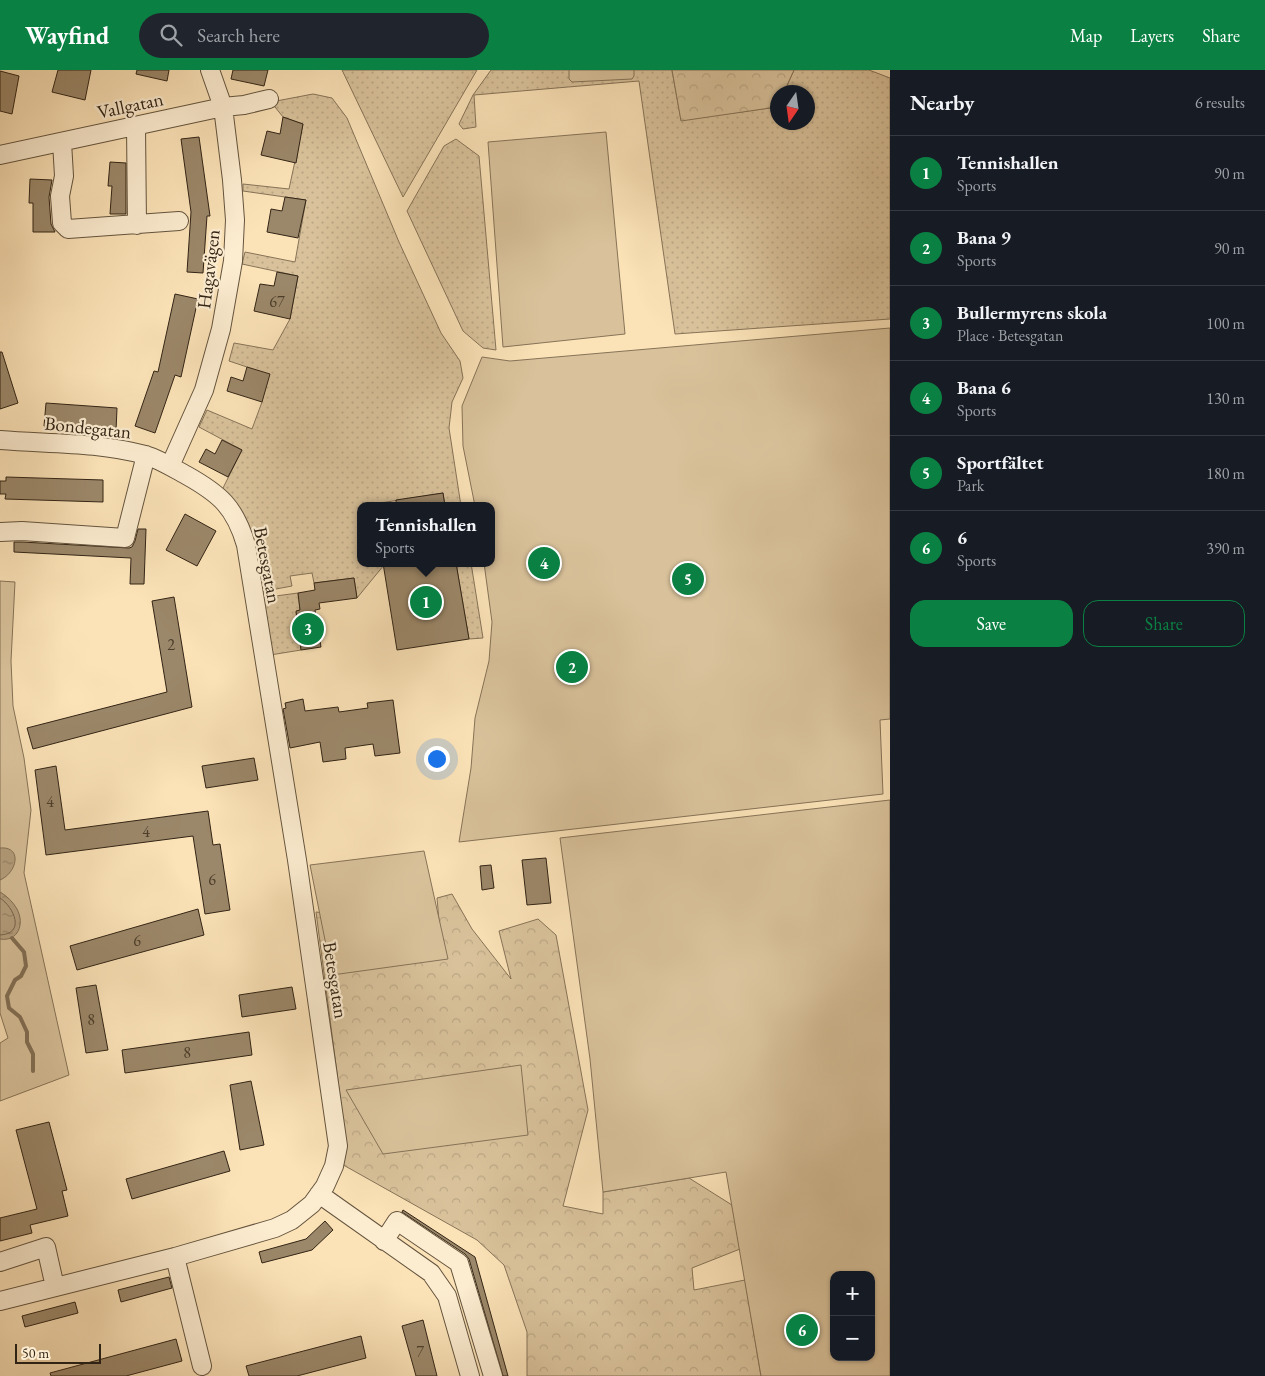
<!DOCTYPE html>
<meta charset="utf-8">
<style>
body{margin:0;font-family:"EB Garamond",serif;background:#20242c;color:#f1f3f6}
.controls{position:absolute;right:15px;bottom:15px;display:grid;overflow:hidden;border-radius:10px;box-shadow:0 1px 4px #0004}
.controls button{width:45px;height:45px;display:grid;place-items:center;padding:0;border:0;border-bottom:1px solid #363941;background:#171b24;color:#f1f3f6;font:25px sans-serif}
.compass{position:absolute;left:770px;top:15px;width:45px;height:45px;border-radius:50%;background:#171b24;box-shadow:0 1px 4px #0004;rotate:193deg}
.scale{position:absolute;left:15px;bottom:12px;width:86px;box-sizing:border-box;padding-left:5px;border:2px solid #322415;border-top:0;font-size:14px;line-height:18px;white-space:nowrap;color:#322415;-webkit-text-stroke:4px #fcecd0;paint-order:stroke}
.you{position:absolute;left:436px;top:688px;width:18px;height:18px;margin:-12px;border:4px solid #fff;border-radius:50%;background:#1a73e8;box-shadow:0 0 0 8px #1a73e833}
.badge{display:grid;place-items:center;width:32px;height:32px;border-radius:50%;background:#0b8043;color:#fff;font-size:16px;font-weight:700}
.pin{position:absolute;translate:-50% -50%;border:2px solid #fff;box-shadow:0 1px 5px #0006}
.popup{position:absolute;left:357px;top:432px;width:138px;height:65px;box-sizing:border-box;display:grid;place-content:center;border-radius:10px;background:#171b24;filter:drop-shadow(0 1px 4px #0005);font-size:16px;white-space:nowrap;color:#9ea1a6}
.popup b{font-size:19px;color:#f1f3f6}
.popup::after{content:'';position:absolute;left:50%;top:100%;margin-left:-10px;border:10px solid transparent;border-top-color:#171b24}
.list{margin:0;padding:0;list-style:none}
h2{display:flex;justify-content:space-between;align-items:center;height:65px;margin:0;padding:0 20px;font-size:21px}
h2 small{font-size:16px;font-weight:400;color:#9ea1a6}
.list li{display:grid;grid-template-columns:32px 1fr auto;gap:15px;align-items:center;box-sizing:border-box;height:75px;padding:0 20px;border-top:1px solid #363941}
.list b{display:block;font-size:19px;white-space:nowrap}
.list p{margin:0;font-size:16px;white-space:nowrap;color:#9ea1a6}
.list em{font-size:16px;font-style:normal;color:#9ea1a6}
.actions{display:flex;gap:10px;padding:15px 20px}
.actions a{flex:1;padding:11px 0;border:1px solid #0b8043;border-radius:15px;text-align:center;font-size:18px;color:#0b8043}
.actions .main{background:#0b8043;color:#fff}
.icon{flex:none;width:28px;height:28px;fill:none;stroke:currentColor;stroke-width:2;stroke-linecap:round;stroke-linejoin:round}
.map{position:relative;flex:none;width:890px;height:1306px;overflow:hidden}
header{display:flex;align-items:center;gap:30px;box-sizing:border-box;height:70px;padding:0 25px;background:#0b8043;color:#fff}
header strong{font-size:24px}
nav{display:flex;gap:28px;margin-inline-start:auto;font-size:18px}
.search{width:350px;height:45px;background:#20242c;display:flex;align-items:center;gap:12px;box-sizing:border-box;padding:0 18px;border-radius:28px;color:#9ea1a6;font-size:19px}
main{display:flex}
aside{flex:1;background:#171b24}
.map>svg:first-child{display:block}
.grass{fill:url(#grass-dots);stroke:#867358}
.forest{fill:url(#forest-crowns);stroke:#867358}
.park{fill:#d9c29b;stroke:#867358;fill-rule:evenodd}
.water{fill:url(#water-ripples);stroke:#826f55}
.lines{fill:none;stroke-linecap:round;stroke-linejoin:round}
.shore{stroke:#74624a;stroke-width:1}
.stream{stroke:#826f55;stroke-width:4}
.building{fill:#9b8769;stroke:#322415}
.minor-casing{stroke:#64543e;stroke-width:20}
.minor{stroke:#fcecd0;stroke-width:18}
.labels{text-anchor:middle;stroke-width:4.5;stroke-linejoin:round;paint-order:stroke}
.number-label{font-size:16px;fill:#4c3d2a}
.street-label{font-size:19px;fill:#322415;stroke:#fcecd0}
</style>
<header>
<strong>Wayfind</strong>
<div class="search"><svg class="icon" aria-label="search" viewBox="0 0 24 24"><circle cx="10" cy="10" r="6"/><path d="M15 15l6 6"/></svg>Search here</div>
<nav><a>Map</a><a>Layers</a><a>Share</a></nav>
</header>
<main>
<div class="map">
<svg width="890" height="1306" viewBox="0 0 890 1306">
<defs>
<pattern id="grass-dots" width="8" height="8" patternUnits="userSpaceOnUse" patternTransform="scale(1.25)"><rect width="8" height="8" fill="#d9c29b"/><path d="M2 2h.1M6 6h.1" fill="none" stroke="#bba785" stroke-width="1.8" stroke-linecap="round"/></pattern>
<pattern id="forest-crowns" width="20" height="18" patternUnits="userSpaceOnUse" patternTransform="scale(1.25)"><rect width="20" height="18" fill="#d9c29b"/><path d="M2 6a3 3 0 1 1 6 0M12 15a3 3 0 1 1 6 0" fill="none" stroke="#bba785"/></pattern>
<pattern id="water-ripples" width="26" height="14" patternUnits="userSpaceOnUse" patternTransform="scale(1.25)"><rect width="26" height="14" fill="#b7a180"/><path d="M2 4q2-2 4 0t4 0M15 11q2-2 4 0t4 0" fill="none" stroke="#958368"/></pattern>
</defs>
<rect width="100%" height="100%" fill="#fbe2b7"/>
<filter id="stains"><feTurbulence type="fractalNoise" baseFrequency=".004" numOctaves="4"/><feColorMatrix values="0 0 0 0 .2 0 0 0 0 .09 0 0 0 0 .02 0 0 0 .5 -.17"/></filter>
<radialGradient id="worn" r=".72"><stop offset=".6" stop-color="#630" stop-opacity="0"/><stop offset="1" stop-color="#630" stop-opacity=".3"/></radialGradient>
<path class="grass" d="M342,0H477L403,127Z
M491,0H672L681,50L777,37L778,52H808V22H784L794,0H869L890,8V249L675,264L639,11L474,25L476,57L463,59L459,54L473,25Z
M313,24L332,28L347,48L399,172L441,263L460,291L463,308L452,332L449,358L461,436H445L443,423L374,434V436H361V493H383L384,495L357,528L354,508L314,513L312,503L290,506L292,516L260,522L249,463L240,439L222,420L242,380L199,357L207,340L252,359L262,332L247,297L229,291L234,273L273,280L290,249L298,206L242,194L245,182L295,192L306,130L243,121V114L289,119L303,54L283,47L271,32Z
M456,69L479,86L496,280L483,278L463,261L407,141L444,76Z
M456,493H471L483,568L469,569Z
M298,523L300,540L296,542L301,580L270,585L261,528Z"/>
<path class="forest" d="M672,0H794L784,22H778L777,37L681,51Z
M452,824L472,859L511,909L499,861L538,849L556,865L588,1040L563,1136L603,1144V1122L689,1108L732,1135L740,1179L692,1198L694,1220L745,1210L761,1306H527V1262L504,1195L477,1170L338,1092L346,1072L316,842L341,845L442,884L437,828Z"/>
<path class="park" d="M569,0H634V6L632,9L572,12L569,9Z
M606,62L625,264L503,277L488,72Z
M890,258V649L880,650L883,724L459,772L471,698L475,648L489,591L492,552L484,493H491V436H475L463,376L462,336L482,287L510,291Z
M0,511L15,512L11,591L13,636L24,688L31,740L24,803L69,1005L0,1031V973L8,968L0,943Z
M890,730V1306H761L726,1102L603,1122L590,989L560,768ZM834,1205H871V1287H834Z
M424,781L448,889L332,905L310,795Z
M521,995L528,1065L383,1084L346,1020Z"/>
<path class="water" d="M0,778C23,776 17,803 0,810Z
M0,822C7,826 13,832 17,839C25,854 18,872 0,869Z"/>
<g class="lines">
<path class="shore" d="M0,828C14,837 26,864 0,865"/>
<path class="stream" d="M12,868L24,882L26,896L21,906L15,910L7,926L9,938L20,947L27,962V972L33,984V1001"/>
</g>
<path class="building" d="M58,0H91L85,30L52,22Z
M137,0H169L167,11L136,4Z
M233,0H268L264,16L231,9Z
M0,1L19,6L12,44L0,41Z
M283,47L303,54L296,93L261,85L267,61L280,64Z
M199,67L210,146H207L203,203L187,202L191,142L181,69Z
M110,92L126,93V144H110L112,116H108Z
M30,109L52,110L49,127L51,154L55,162H33V133H29Z
M285,127L306,130L298,168L267,162L271,139L282,141Z
M277,202L298,206L290,249L254,241L260,214L274,216Z
M175,224L198,229L181,307L175,305L155,363L135,356L154,301L158,302Z
M0,282H2L18,333L0,339Z
M247,297L270,304L262,332L227,321L231,307L243,311Z
M46,333L117,338L116,361L44,356Z
M222,370L242,380L228,407L199,392L206,379L215,384Z
M6,407L103,410V432L5,429L6,424H0V411H6Z
M443,423L445,436H396V430Z
M185,444L216,461L197,496L166,480Z
M138,459H146L144,514H130L131,488L14,482V472H22L129,478L132,477L135,471Z
M383,493H456L469,569L397,580Z
M354,508L357,528L319,533L320,539L315,540L321,577L301,580L296,541L300,540L298,523L315,520L314,513Z
M174,527L192,637L33,679L27,658L167,622L152,531Z
M303,629L305,641L338,637L339,642L368,638L367,633L393,630L400,683L375,686L373,674L345,678L346,689L323,692L320,672L290,678L283,639L286,638L285,633Z
M254,688L258,710L206,718L202,696Z
M56,696L65,760L208,741L213,775L220,774L230,840L205,844L193,766L46,785L35,700Z
M546,788L551,833L527,835L522,790Z
M491,795L494,818L482,820L480,796Z
M198,839L204,865L77,900L70,876Z
M96,915L108,980L86,983L76,918Z
M292,917L296,939L242,947L239,925Z
M249,962L252,985L125,1003L122,980Z
M251,1011L264,1075L240,1080L230,1015Z
M49,1052L67,1120L62,1121L68,1146L30,1155L32,1163L0,1171V1148L37,1139L16,1060Z
M224,1081L230,1101L132,1129L126,1109Z
M403,1140L475,1187L508,1306H503L469,1189L465,1184L402,1142Z
M325,1151L333,1160L312,1180L262,1193L259,1182L306,1169Z
M169,1207L172,1218L121,1232L118,1220Z
M75,1232L78,1243L25,1257L22,1246Z
M423,1250L437,1306H416L402,1256Z
M361,1266L366,1288L297,1306H249L246,1296Z
M176,1269L182,1291L126,1306H51L50,1303Z"/>
<g class="lines">
<g class="minor-casing">
<path id="minor" d="M136,56L137,155
M62,72L64,106L60,126L62,153L68,159L179,151
M0,85L223,37L244,35L269,29
M0,370C48,374 98,372 145,385C159,389 173,398 186,405C220,424 235,437 246,475L297,790L338,1076L334,1096L325,1116L312,1134L292,1150L275,1158L175,1187L0,1231
M170,396L204,320L221,259L233,191L235,150L232,110L223,37L210,0
M0,462L22,461L125,468L146,385
M319,1124L431,1203L447,1226L470,1306
M384,1171L397,1151L459,1193L493,1306
M175,1187L202,1296
M0,1192L46,1177L55,1217"/>
</g>
<use href="#minor" class="minor"/>
</g>
<g class="labels">
<g class="number-label">
<text x="277" y="237">67</text>
<text x="171" y="580">2</text>
<text x="50" y="737">4</text>
<text x="146" y="767">4</text>
<text x="212" y="815">6</text>
<text x="137" y="876">6</text>
<text x="91" y="955">8</text>
<text x="187" y="988">8</text>
<text x="420" y="1287">7</text>
</g>
<g class="street-label">
<text transform="translate(130 35) rotate(-12)" y="7">Vallgatan</text>
<text transform="translate(208 199) rotate(-83)" y="7">Hagavägen</text>
<text transform="translate(88 357) rotate(6)" y="7">Bondegatan</text>
<text transform="translate(268 495) rotate(79)" y="7">Betesgatan</text>
<text transform="translate(336 910) rotate(81)" y="7">Betesgatan</text>
</g>
</g>
<rect width="100%" height="100%" filter="url(#stains)"/>
<rect width="100%" height="100%" fill="url(#worn)"/>
</svg>
<div class="controls">
<button>+</button>
<button>−</button>
</div>
<svg class="compass" viewBox="-18 -18 36 36"><path d="M0-13l5 13h-10z" fill="#e53935"/><path d="M0 13l5-13h-10z" fill="#9ea1a6"/></svg>
<div class="scale">50 m</div>
<div class="you"></div>
<div class="pin badge" style="left:426px;top:532px">1</div>
<div class="popup"><b>Tennishallen</b>Sports</div>
<div class="pin badge" style="left:572px;top:597px">2</div>
<div class="pin badge" style="left:308px;top:559px">3</div>
<div class="pin badge" style="left:544px;top:493px">4</div>
<div class="pin badge" style="left:688px;top:509px">5</div>
<div class="pin badge" style="left:802px;top:1260px">6</div>
</div>
<aside>
<h2>Nearby<small>6 results</small></h2>
<ul class="list">
<li><span class="badge">1</span><div><b>Tennishallen</b><p>Sports</p></div><em>90 m</em></li>
<li><span class="badge">2</span><div><b>Bana 9</b><p>Sports</p></div><em>90 m</em></li>
<li><span class="badge">3</span><div><b>Bullermyrens skola</b><p>Place · Betesgatan</p></div><em>100 m</em></li>
<li><span class="badge">4</span><div><b>Bana 6</b><p>Sports</p></div><em>130 m</em></li>
<li><span class="badge">5</span><div><b>Sportfältet</b><p>Park</p></div><em>180 m</em></li>
<li><span class="badge">6</span><div><b>6</b><p>Sports</p></div><em>390 m</em></li>
</ul>
<div class="actions"><a class="main">Save</a><a>Share</a></div>
</aside>
</main>
